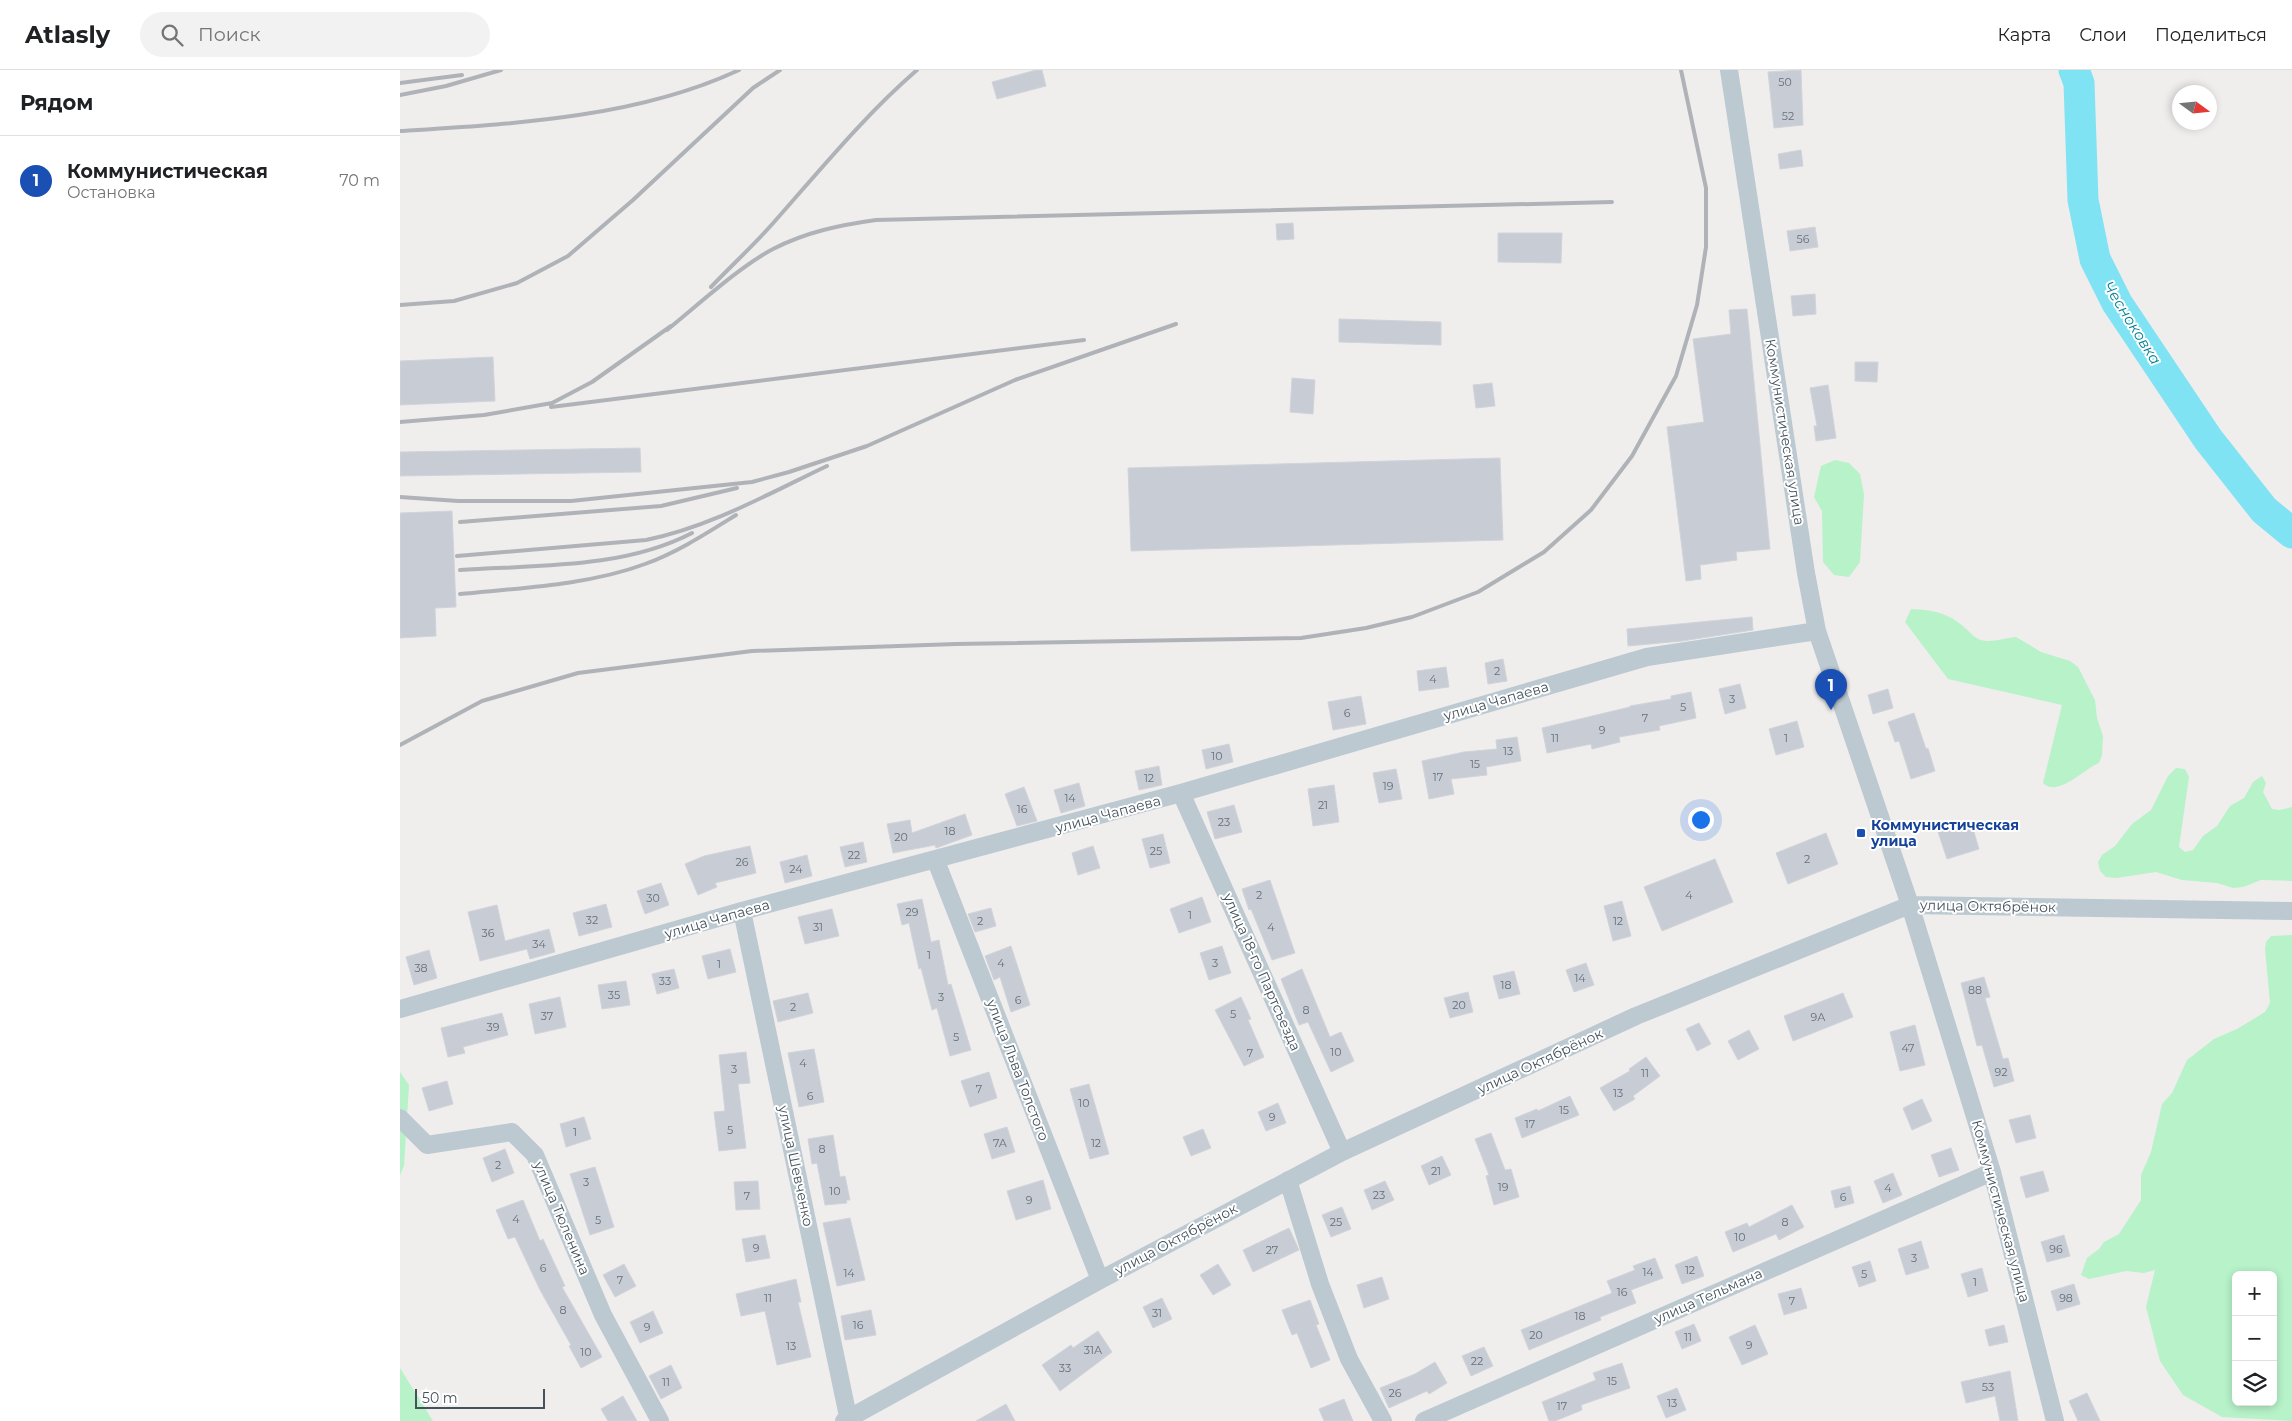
<!DOCTYPE html>
<html lang="ru">
<meta charset="utf-8">
<style>
body{margin:0;font-family:Montserrat,sans-serif;background:#f2f2f2;color:#202124}
.controls{position:absolute;right:15px;bottom:15px;display:grid;overflow:hidden;border-radius:8px;box-shadow:0 2px 8px #0003}
.controls button{width:45px;height:45px;display:grid;place-items:center;padding:0;border:0;border-bottom:1px solid #e0e0e0;background:#fff;color:#202124;font:25px sans-serif}
.compass{position:absolute;left:1772px;top:15px;width:45px;height:45px;border-radius:50%;background:#fff;box-shadow:0 2px 8px #0003;rotate:105deg}
.scale{position:absolute;left:15px;bottom:12px;width:130px;box-sizing:border-box;padding-left:5px;border:2px solid #44525c;border-top:0;font-size:14px;line-height:18px;white-space:nowrap;color:#44525c;-webkit-text-stroke:4px #fff;paint-order:stroke}
.you{position:absolute;left:1300px;top:749px;width:18px;height:18px;margin:-12px;border:4px solid #fff;border-radius:50%;background:#1a73e8;box-shadow:0 0 0 8px #1a73e833}
.badge{display:grid;place-items:center;width:32px;height:32px;border-radius:50%;background:#111827;color:#fff;font-size:16px;font-weight:700}
.pin{position:absolute;translate:-50% -41px;filter:drop-shadow(0 1px 2px #0008)}
.pin::after{content:'';position:absolute;top:26px;width:18px;height:15px;background:inherit;clip-path:polygon(0 0,100% 0,50% 100%)}
.list{margin:0;padding:0;list-style:none}
h2{display:flex;justify-content:space-between;align-items:center;height:65px;margin:0;padding:0 20px;font-size:21px}
h2 small{font-size:16px;font-weight:400;color:#757577}
.list li{display:grid;grid-template-columns:32px 1fr auto;gap:15px;align-items:center;box-sizing:border-box;height:90px;padding:0 20px;border-top:1px solid #e0e0e0}
.list b{display:block;font-size:19px;white-space:nowrap}
.list p{margin:0;font-size:16px;white-space:nowrap;color:#757577}
.list em{font-size:16px;font-style:normal;color:#757577}
.icon{flex:none;width:28px;height:28px;fill:none;stroke:currentColor;stroke-width:2;stroke-linecap:round;stroke-linejoin:round}
.map{position:relative;flex:none;width:1892px;height:1351px;overflow:hidden}
header{display:flex;align-items:center;gap:30px;box-sizing:border-box;height:70px;padding:0 25px;background:#fff;border-bottom:1px solid #e0e0e0}
header strong{font-size:24px}
nav{display:flex;gap:28px;margin-inline-start:auto;font-size:18px}
.search{width:350px;height:45px;background:#f2f2f2;display:flex;align-items:center;gap:12px;box-sizing:border-box;padding:0 18px;border-radius:28px;color:#757577;font-size:19px}
main{display:flex}
aside{flex:1;background:#fff}
.map>svg:first-child{display:block}
.green{fill:#b7f2c9;fill-rule:evenodd}
.lines{fill:none;stroke-linecap:round;stroke-linejoin:round}
.river{stroke:#80e3f3;stroke-width:31}
.building{fill:#c8ccd4;stroke:#d0d4da}
.minor{stroke:#bcc9d1;stroke-width:18}
.rail{stroke:#afb3b8;stroke-width:4}
.transit-dot{fill:#1a4fb4;stroke:#fff;stroke-width:2}
.labels{text-anchor:middle;stroke-width:4;stroke-linejoin:round;paint-order:stroke}
.number-label{font-size:11px;fill:#65707a}
.street-label{font-size:14px;fill:#44525c;stroke:#fff}
.transit-label{font-size:14px;font-weight:bold;fill:#164399;stroke:#fff;text-anchor:start}
.water-label{font-size:15px;font-style:italic;fill:#037f93;stroke:#fff}
</style>
<header>
<strong>Atlasly</strong>
<div class="search"><svg class="icon" aria-label="search" viewBox="0 0 24 24"><circle cx="10" cy="10" r="6"/><path d="M15 15l6 6"/></svg>Поиск</div>
<nav><a>Карта</a><a>Слои</a><a>Поделиться</a></nav>
</header>
<main>
<aside>
<h2>Рядом<small></small></h2>
<ul class="list">
<li><span class="badge" style="background:#1a4fb4">1</span><div><b>Коммунистическая</b><p>Остановка</p></div><em>70 m</em></li>
</ul>
</aside>
<div class="map">
<svg width="1892" height="1351" viewBox="0 0 1892 1351">
<rect width="100%" height="100%" fill="#f0eded"/>
<path class="green" d="M1435,390L1449,393L1460,404L1464,424L1460,492L1449,507L1434,505L1423,492L1422,441L1414,427L1421,396Z
M1511,539C1533,540 1549,543 1565,558C1570,562 1574,568 1581,570C1591,573 1605,568 1616,567L1641,582L1670,591L1678,597L1695,630L1697,648L1703,666L1702,685L1699,693C1685,698 1658,728 1643,713L1662,635L1548,609L1505,552Z
M1776,698L1785,699L1789,707L1779,777L1785,782L1793,780L1803,766L1817,756L1830,736L1844,728L1853,712L1862,706L1866,713L1863,722L1872,739L1880,740L1892,737V811L1861,810L1843,817L1833,818L1817,813L1782,810L1756,802L1716,808L1706,807L1700,801L1698,792L1702,785L1715,776L1732,754L1751,740L1768,706Z
M1892,865V1351L1822,1347L1783,1325L1760,1291L1746,1237L1755,1200L1744,1203L1726,1201L1689,1209L1681,1205L1687,1188L1699,1179L1704,1172L1719,1164L1741,1130V1105L1751,1082L1762,1034L1772,1023L1787,990L1814,969L1837,959L1865,942L1870,933L1865,879L1866,872L1871,866ZM1836,1205H1873V1332H1836Z
M0,1002L9,1015L4,1096L0,1105Z
M0,1298L33,1351H0Z"/>
<g class="lines">
<path class="river" d="M1674,0L1679,13L1683,130L1695,189L1717,233L1808,369L1864,440L1892,463"/>
</g>
<path class="building" d="M636,0H642L646,16L597,29L592,12Z
M1401,0L1403,55L1374,58L1368,2Z
M1401,80L1403,96L1380,99L1378,84Z
M893,153L894,169L877,170L876,154Z
M1415,157L1418,177L1390,181L1387,161Z
M1098,163H1162L1161,193L1098,192Z
M1415,224L1416,244L1393,246L1391,226Z
M1347,239L1370,479L1336,482L1337,490L1300,495L1301,509L1286,511L1267,357L1304,352L1293,269L1331,264L1329,240Z
M939,249L1041,252V275L939,272Z
M93,287L95,331L0,335V291Z
M1455,292H1478L1477,312L1455,311Z
M892,308L915,310L913,344L890,342Z
M1092,313L1095,336L1076,338L1073,315Z
M1428,315L1436,368L1416,371L1414,356H1417L1410,318Z
M240,378L241,402L0,406V382Z
M1100,388L1103,470L731,481L728,398Z
M52,441L56,537L35,538L36,566L0,568V443Z
M1352,547L1353,560L1282,571L1228,576L1227,559Z
M1103,589L1107,611L1088,614L1085,593Z
M1046,597L1049,617L1019,621L1017,601Z
M1340,614L1346,638L1325,644L1319,619Z
M1488,619L1493,638L1473,644L1468,625Z
M1291,622L1296,648L1259,656L1260,660L1219,667L1220,672L1192,679L1191,674L1147,683L1142,658L1230,637V636L1271,629V626Z
M961,626L966,654L933,660L928,632Z
M1514,643L1526,679L1528,678L1535,701L1511,709L1499,671L1495,672L1488,652Z
M1397,651L1404,677L1376,685L1369,659Z
M1117,667L1121,691L1086,697L1087,705L1051,709L1054,724L1029,729L1022,691L1064,682L1097,679L1096,670Z
M829,674L833,692L806,699L802,680Z
M759,696L762,715L739,720L735,701Z
M996,699L1002,729L979,733L973,703Z
M679,713L685,736L661,743L654,720Z
M934,715L939,752L913,756L908,719Z
M624,717L637,751L617,756L605,724Z
M834,735L842,762L815,769L807,742Z
M565,744L572,765L536,778L535,775L493,783L487,754L510,750L512,763Z
M1571,752L1579,779L1547,789L1538,762Z
M1426,763L1438,794L1388,814L1376,783Z
M763,764L770,793L750,798L742,769Z
M463,772L467,792L445,797L440,777Z
M350,776L356,803L315,813L317,817L298,825L285,794L304,786Z
M693,776L700,798L678,805L672,783Z
M407,785L412,806L385,813L380,792Z
M1315,789L1333,832L1262,861L1244,817Z
M870,810L895,883L872,890L851,839L849,840L842,819Z
M261,813L269,835L245,844L237,821Z
M802,827L811,852L779,863L770,839Z
M522,829L531,872L539,870L548,915L551,914L571,980L550,986L537,938L532,940L521,898L519,899L509,853L502,855L497,834Z
M1222,831L1231,866L1213,871L1204,836Z
M206,834L212,857L179,866L173,843Z
M97,835L105,871L149,859L155,882L130,889L127,879L80,891L68,842Z
M591,838L596,856L575,862L568,844Z
M432,839L439,866L405,874L398,847Z
M611,876L630,935L611,942L600,907L594,910L585,886Z
M822,876L831,903L809,910L800,883Z
M330,879L336,902L308,909L302,886Z
M29,880L37,908L14,915L6,887Z
M1186,893L1194,915L1174,922L1166,900Z
M274,899L279,918L257,924L252,904Z
M902,899L930,967L941,962L954,991L931,1002L908,952L899,955L881,909Z
M1114,901L1120,924L1099,929L1093,906Z
M1584,907L1590,927L1585,928L1603,989L1608,988L1614,1011L1594,1017L1582,975L1577,976L1561,913Z
M226,911L230,935L202,939L198,915Z
M1068,922L1073,942L1050,948L1044,928Z
M408,923L413,943L378,952L373,931Z
M1443,923L1453,947L1393,971L1384,946Z
M160,927L166,957L135,964L129,934Z
M841,927L851,949L848,950L864,987L844,996L815,940Z
M102,943L108,965L63,977L65,983L48,987L41,958Z
M1299,953L1311,974L1297,981L1286,959Z
M1515,955L1525,995L1500,1001L1490,962Z
M1349,960L1359,979L1338,990L1328,971Z
M414,979L424,1032L399,1037L388,983Z
M346,982L350,1013L338,1014L346,1078L319,1081L314,1042L325,1041L319,985Z
M1246,987L1260,1006L1233,1026L1235,1029L1214,1041L1200,1018L1230,1001L1229,999Z
M589,1002L597,1028L570,1037L561,1011Z
M47,1011L53,1034L29,1041L22,1018Z
M689,1014L709,1084L690,1089L670,1019Z
M1170,1026L1179,1045L1122,1068L1115,1048L1137,1039L1138,1041Z
M1522,1029L1532,1051L1512,1060L1503,1038Z
M878,1033L886,1053L866,1061L858,1042Z
M1630,1045L1636,1068L1616,1073L1609,1050Z
M184,1047L191,1069L166,1077L160,1054Z
M607,1057L615,1082L592,1089L584,1064Z
M803,1059L811,1078L791,1086L783,1067Z
M1091,1063L1105,1100L1111,1099L1119,1127L1094,1135L1086,1106L1089,1105L1075,1069Z
M433,1065L440,1107L445,1106L450,1130H446L447,1133L425,1135L417,1093L412,1094L408,1069Z
M1551,1078L1559,1100L1539,1107L1531,1085Z
M105,1079L114,1103L92,1112L83,1088Z
M1042,1086L1051,1105L1029,1115L1021,1096Z
M195,1097L214,1157L190,1165L170,1104Z
M1643,1101L1649,1121L1626,1128L1620,1107Z
M1493,1103L1502,1125L1483,1133L1474,1111Z
M643,1110L651,1139L616,1150L607,1121Z
M358,1111L360,1139L336,1140L334,1112Z
M985,1111L994,1130L972,1140L964,1120Z
M1450,1116L1454,1133L1435,1138L1431,1121Z
M123,1130L140,1171L143,1169L165,1216L162,1217L202,1287L181,1298L169,1276L171,1275L140,1220L115,1167L108,1169L96,1140Z
M1392,1135L1404,1157L1379,1170L1376,1164L1333,1182L1325,1162L1347,1153L1349,1157Z
M942,1137L951,1159L931,1167L922,1145Z
M450,1148L465,1210L437,1216L423,1153Z
M889,1158L899,1180L853,1202L843,1180Z
M365,1165L370,1188L346,1192L342,1169Z
M1664,1165L1670,1186L1647,1192L1641,1172Z
M1521,1171L1529,1198L1506,1205L1498,1179Z
M1297,1186L1304,1206L1282,1214L1275,1195Z
M1255,1188L1263,1208L1231,1220L1236,1233L1200,1247L1201,1250L1129,1280L1121,1260L1212,1223L1207,1211L1235,1200L1233,1196Z
M1470,1191L1476,1211L1459,1217L1452,1197Z
M224,1194L236,1216L215,1227L203,1205Z
M818,1194L831,1215L813,1225L800,1205Z
M1582,1198L1588,1221L1568,1227L1561,1204Z
M982,1207L989,1229L964,1238L957,1215Z
M396,1209L401,1232H398L411,1287L377,1295L365,1241L341,1246L336,1224Z
M1674,1214L1680,1234L1657,1241L1651,1221Z
M1401,1218L1407,1238L1384,1245L1378,1224Z
M762,1228L772,1249L753,1258L743,1237Z
M910,1230L919,1254L916,1255L930,1290L911,1298L897,1263L892,1265L882,1240Z
M471,1240L476,1265L445,1270L441,1246Z
M253,1241L263,1263L240,1273L230,1252Z
M1294,1254L1301,1271L1282,1279L1275,1262Z
M1355,1255L1368,1284L1342,1295L1329,1267Z
M1604,1255L1608,1272L1589,1276L1585,1260Z
M698,1261L712,1282L660,1321L642,1295L671,1275L673,1278Z
M1084,1277L1093,1296L1071,1306L1062,1286Z
M1035,1292L1047,1313L1029,1324L1027,1321L989,1338L980,1318L1015,1304Z
M1222,1293L1230,1318L1181,1335L1182,1340L1155,1351H1149L1142,1332L1196,1310L1193,1303Z
M271,1295L282,1318L261,1329L249,1306Z
M1610,1301L1618,1351H1600L1595,1326L1566,1333L1561,1312Z
M1277,1318L1286,1340L1266,1348L1257,1326Z
M1687,1323L1700,1351H1678L1669,1331Z
M223,1326L237,1351H208L201,1339Z
M944,1329L953,1351H924L919,1339Z
M606,1334L615,1351H576Z"/>
<g class="lines">
<path class="minor" d="M1329,0L1406,503L1417,561L1510,835L1592,1102L1655,1351
M781,723L942,1082
M536,791L700,1210
M342,841L449,1351
M0,939L342,841L781,723L1247,587L1417,561
M0,1048L27,1075L112,1062L135,1085L203,1245L260,1351
M888,1110L920,1214L949,1289L983,1351
M444,1351L700,1210L942,1082L1236,946L1510,835L1892,841
M1024,1351L1592,1102"/>
<path class="rail" d="M0,13L62,5
M0,25L46,16L101,0
M0,61C112,54 237,48 339,0
M311,217C332,195 355,174 375,151C421,99 465,45 517,0
M0,235L54,231L117,213L168,186L233,130L353,18L380,0
M267,260C298,235 339,197 373,179C406,162 440,155 476,150L1212,132
M151,337L684,270
M0,352L84,345L152,333L192,312L271,256
M0,427L58,431H171L352,412L389,402L467,376L615,310L776,254
M60,452L261,436L337,418
M57,486L246,470C310,457 368,424 427,396
M60,500C136,495 223,499 292,463
M60,524C120,518 189,515 245,494C278,482 307,463 336,445
M0,675L82,631L178,603L352,581L556,574L901,568L966,558L1012,547L1078,522L1144,482L1191,440L1232,386L1276,306L1297,235L1306,177V118L1281,0"/>
</g>
<rect class="transit-dot" x="1456" y="758" width="10" height="10" rx="2.5"/>
<g class="labels">
<g class="number-label">
<text x="1385" y="16">50</text>
<text x="1388" y="50">52</text>
<text x="1403" y="173">56</text>
<text x="1097" y="605">2</text>
<text x="1033" y="613">4</text>
<text x="1332" y="633">3</text>
<text x="1283" y="641">5</text>
<text x="947" y="647">6</text>
<text x="1245" y="652">7</text>
<text x="1202" y="664">9</text>
<text x="1155" y="672">11</text>
<text x="1386" y="672">1</text>
<text x="1108" y="685">13</text>
<text x="817" y="690">10</text>
<text x="1075" y="698">15</text>
<text x="1038" y="711">17</text>
<text x="749" y="712">12</text>
<text x="988" y="720">19</text>
<text x="670" y="732">14</text>
<text x="923" y="739">21</text>
<text x="622" y="743">16</text>
<text x="824" y="756">23</text>
<text x="550" y="765">18</text>
<text x="501" y="771">20</text>
<text x="756" y="785">25</text>
<text x="454" y="789">22</text>
<text x="1407" y="793">2</text>
<text x="342" y="796">26</text>
<text x="396" y="803">24</text>
<text x="859" y="829">2</text>
<text x="1289" y="829">4</text>
<text x="253" y="832">30</text>
<text x="512" y="846">29</text>
<text x="790" y="849">1</text>
<text x="192" y="854">32</text>
<text x="580" y="855">2</text>
<text x="1218" y="855">12</text>
<text x="418" y="861">31</text>
<text x="871" y="861">4</text>
<text x="88" y="867">36</text>
<text x="139" y="878">34</text>
<text x="529" y="889">1</text>
<text x="601" y="897">4</text>
<text x="815" y="897">3</text>
<text x="319" y="898">1</text>
<text x="21" y="902">38</text>
<text x="1180" y="912">14</text>
<text x="265" y="915">33</text>
<text x="1106" y="919">18</text>
<text x="1575" y="924">88</text>
<text x="214" y="929">35</text>
<text x="541" y="931">3</text>
<text x="618" y="934">6</text>
<text x="1059" y="939">20</text>
<text x="393" y="941">2</text>
<text x="906" y="944">8</text>
<text x="833" y="948">5</text>
<text x="147" y="950">37</text>
<text x="1418" y="951">9А</text>
<text x="93" y="961">39</text>
<text x="556" y="971">5</text>
<text x="1508" y="982">47</text>
<text x="936" y="986">10</text>
<text x="850" y="987">7</text>
<text x="403" y="997">4</text>
<text x="334" y="1003">3</text>
<text x="1601" y="1006">92</text>
<text x="1245" y="1007">11</text>
<text x="579" y="1023">7</text>
<text x="1218" y="1027">13</text>
<text x="410" y="1030">6</text>
<text x="684" y="1037">10</text>
<text x="1164" y="1044">15</text>
<text x="872" y="1051">9</text>
<text x="1130" y="1058">17</text>
<text x="330" y="1064">5</text>
<text x="175" y="1066">1</text>
<text x="600" y="1077">7А</text>
<text x="696" y="1077">12</text>
<text x="422" y="1083">8</text>
<text x="98" y="1099">2</text>
<text x="1036" y="1105">21</text>
<text x="186" y="1116">3</text>
<text x="1103" y="1121">19</text>
<text x="1488" y="1122">4</text>
<text x="435" y="1125">10</text>
<text x="979" y="1129">23</text>
<text x="347" y="1130">7</text>
<text x="1443" y="1131">6</text>
<text x="629" y="1134">9</text>
<text x="116" y="1153">4</text>
<text x="198" y="1154">5</text>
<text x="936" y="1156">25</text>
<text x="1385" y="1156">8</text>
<text x="1340" y="1171">10</text>
<text x="356" y="1182">9</text>
<text x="1656" y="1183">96</text>
<text x="872" y="1184">27</text>
<text x="1514" y="1192">3</text>
<text x="143" y="1202">6</text>
<text x="1290" y="1204">12</text>
<text x="1248" y="1206">14</text>
<text x="449" y="1207">14</text>
<text x="1464" y="1208">5</text>
<text x="220" y="1214">7</text>
<text x="1575" y="1216">1</text>
<text x="1222" y="1226">16</text>
<text x="368" y="1232">11</text>
<text x="1666" y="1232">98</text>
<text x="1392" y="1235">7</text>
<text x="163" y="1244">8</text>
<text x="757" y="1247">31</text>
<text x="1180" y="1250">18</text>
<text x="458" y="1259">16</text>
<text x="247" y="1261">9</text>
<text x="1136" y="1269">20</text>
<text x="1288" y="1271">11</text>
<text x="1349" y="1279">9</text>
<text x="391" y="1280">13</text>
<text x="693" y="1284">31А</text>
<text x="186" y="1286">10</text>
<text x="1077" y="1295">22</text>
<text x="665" y="1302">33</text>
<text x="1212" y="1315">15</text>
<text x="266" y="1316">11</text>
<text x="1588" y="1321">53</text>
<text x="995" y="1327">26</text>
<text x="1272" y="1337">13</text>
<text x="1162" y="1340">17</text>
</g>
<g class="street-label">
<text transform="translate(1385 362) rotate(81)" y="5">Коммунистическая улица</text>
<text transform="translate(1096 631) rotate(-16)" y="5">улица Чапаева</text>
<text transform="translate(708 744) rotate(-15)" y="5">улица Чапаева</text>
<text transform="translate(1588 836) rotate(1)" y="5">улица Октябрёнок</text>
<text transform="translate(317 849) rotate(-16)" y="5">улица Чапаева</text>
<text transform="translate(862 902) rotate(66)" y="5">улица 18-го Партсъезда</text>
<text transform="translate(1140 991) rotate(-25)" y="5">улица Октябрёнок</text>
<text transform="translate(618 1000) rotate(69)" y="5">улица Льва Толстого</text>
<text transform="translate(396 1096) rotate(78)" y="5">улица Шевченко</text>
<text transform="translate(1601 1141) rotate(75)" y="5">Коммунистическая улица</text>
<text transform="translate(162 1148) rotate(67)" y="5">улица Тюленина</text>
<text transform="translate(776 1169) rotate(-28)" y="5">улица Октябрёнок</text>
<text transform="translate(1308 1226) rotate(-24)" y="5">улица Тельмана</text>
</g>
<g class="transit-label">
<text x="1471" y="760">Коммунистическая<tspan x="1471" dy="16">улица</tspan></text>
</g>
<g class="water-label">
<text transform="translate(1732 253) rotate(58)" y="5">Чесноковка</text>
</g>
</g>
</svg>
<div class="controls">
<button>+</button>
<button>−</button>
<button><svg class="icon" aria-label="layers" viewBox="0 0 24 24"><path d="M12 4l9 5-9 5-9-5zM3 14l9 5 9-5"/></svg></button>
</div>
<svg class="compass" viewBox="-18 -18 36 36"><path d="M0-13l5 13h-10z" fill="#e53935"/><path d="M0 13l5-13h-10z" fill="#757577"/></svg>
<div class="scale">50 m</div>
<div class="you"></div>
<div class="pin badge" style="left:1431px;top:640px;background:#1a4fb4">1</div>
</div>
</main>
